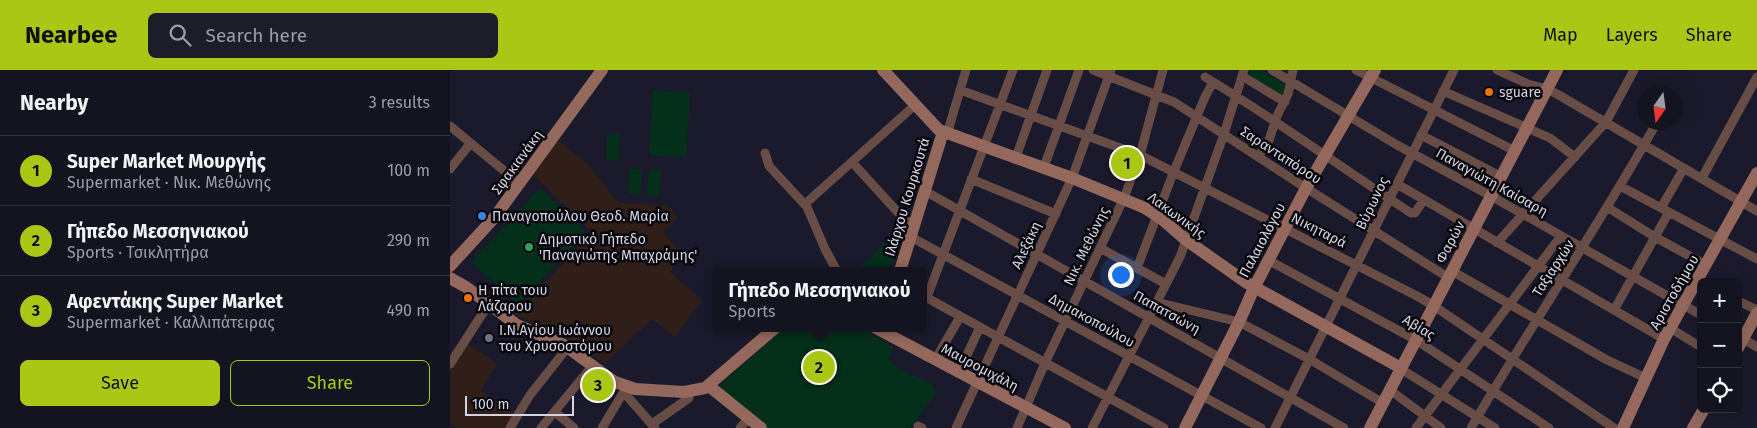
<!DOCTYPE html>
<meta charset="utf-8">
<style>
body{margin:0;font-family:"Fira Sans",sans-serif;background:#1d1d2a;color:#f1f3f6}
.controls{position:absolute;right:15px;bottom:15px;display:grid;overflow:hidden;border-radius:8px;box-shadow:0 5px 20px #0002}
.controls button{width:45px;height:45px;display:grid;place-items:center;padding:0;border:0;border-bottom:1px solid #33333f;background:#141421;color:#f1f3f6;font:25px sans-serif}
.compass{position:absolute;left:1187px;top:15px;width:45px;height:45px;border-radius:50%;background:#141421;box-shadow:0 5px 20px #0002;rotate:194deg}
.scale{position:absolute;left:15px;bottom:12px;width:109px;box-sizing:border-box;padding-left:5px;border:2px solid #d5d5e2;border-top:0;font-size:14px;line-height:18px;white-space:nowrap;color:#d5d5e2;-webkit-text-stroke:4px #07060d;paint-order:stroke}
.you{position:absolute;left:670px;top:204px;width:18px;height:18px;margin:-12px;border:4px solid #fff;border-radius:50%;background:#1a73e8;box-shadow:0 0 0 8px #1a73e833}
.badge{display:grid;place-items:center;width:32px;height:32px;border-radius:50%;background:#abc716;color:#111;font-size:16px;font-weight:700}
.pin{position:absolute;translate:-50% -50%;border:2px solid #fff;box-shadow:0 1px 5px #0006}
.popup{position:absolute;left:262px;top:197px;width:215px;height:65px;box-sizing:border-box;display:grid;place-content:center;border-radius:8px;background:#141421;filter:drop-shadow(0 1px 4px #0005);font-size:16px;white-space:nowrap;color:#9d9ea5}
.popup b{font-size:19px;color:#f1f3f6}
.popup::after{content:'';position:absolute;left:50%;top:100%;margin-left:-10px;border:10px solid transparent;border-top-color:#141421}
.list{margin:0;padding:0;list-style:none}
h2{display:flex;justify-content:space-between;align-items:center;height:65px;margin:0;padding:0 20px;font-size:21px}
h2 small{font-size:16px;font-weight:400;color:#9d9ea5}
.list li{display:grid;grid-template-columns:32px 1fr auto;gap:15px;align-items:center;box-sizing:border-box;height:70px;padding:0 20px;border-top:1px solid #33333f}
.list b{display:block;font-size:19px;white-space:nowrap}
.list p{margin:0;font-size:16px;white-space:nowrap;color:#9d9ea5}
.list em{font-size:16px;font-style:normal;color:#9d9ea5}
.actions{display:flex;gap:10px;padding:15px 20px}
.actions a{flex:1;padding:11px 0;border:1px solid #abc716;border-radius:8px;text-align:center;font-size:18px;color:#abc716}
.actions .main{background:#abc716;color:#111}
.icon{flex:none;width:28px;height:28px;fill:none;stroke:currentColor;stroke-width:2;stroke-linecap:round;stroke-linejoin:round}
.map{position:relative;flex:none;width:1307px;height:358px;overflow:hidden}
header{display:flex;align-items:center;gap:30px;box-sizing:border-box;height:70px;padding:0 25px;background:#abc716;color:#111}
header strong{font-size:24px}
nav{display:flex;gap:28px;margin-inline-start:auto;font-size:18px}
.search{width:350px;height:45px;background:#1d1d2a;display:flex;align-items:center;gap:12px;box-sizing:border-box;padding:0 18px;border-radius:8px;color:#9d9ea5;font-size:19px}
main{display:flex}
aside{flex:1;background:#141421}
.map>svg:first-child{display:block}
.education{fill:#301f18}
.green{fill:#042f1a}
.lines{fill:none;stroke-linecap:round;stroke-linejoin:round}
.street{stroke:#684d46;stroke-width:9}
.secondary{stroke:#94685c;stroke-width:12}
.food-dot{fill:#e8710a;stroke:#07060d;stroke-width:2}
.shop-dot{fill:#3f7fe0;stroke:#07060d;stroke-width:2}
.leisure-dot{fill:#2e9e5b;stroke:#07060d;stroke-width:2}
.worship-dot{fill:#6b7280;stroke:#07060d;stroke-width:2}
.labels{text-anchor:middle;stroke-width:5;stroke-linejoin:round;paint-order:stroke}
.poi-label{font-size:14px;fill:#d5d5e2;stroke:#07060d;text-anchor:start}
.street-label{font-size:14px;fill:#d5d5e2;stroke:#07060d}
</style>
<header>
<strong>Nearbee</strong>
<div class="search"><svg class="icon" aria-label="search" viewBox="0 0 24 24"><circle cx="10" cy="10" r="6"/><path d="M15 15l6 6"/></svg>Search here</div>
<nav><a>Map</a><a>Layers</a><a>Share</a></nav>
</header>
<main>
<aside>
<h2>Nearby<small>3 results</small></h2>
<ul class="list">
<li><span class="badge">1</span><div><b>Super Market Μουργής</b><p>Supermarket · Νικ. Μεθώνης</p></div><em>100 m</em></li>
<li><span class="badge">2</span><div><b>Γήπεδο Μεσσηνιακού</b><p>Sports · Τσικλητήρα</p></div><em>290 m</em></li>
<li><span class="badge">3</span><div><b>Αφεντάκης Super Market</b><p>Supermarket · Καλλιπάτειρας</p></div><em>490 m</em></li>
</ul>
<div class="actions"><a class="main">Save</a><a>Share</a></div>
</aside>
<div class="map">
<svg width="1307" height="358" viewBox="0 0 1307 358">
<rect width="100%" height="100%" fill="#1b1a2c"/>
<path class="education" d="M108,70L139,95L167,132L217,136L228,148L213,163L233,184L220,202L252,230L225,267L202,249L155,293L110,264L66,245L142,162L83,105Z
M17,273L47,294L31,320L38,327L66,343L56,358H6L0,353V300Z"/>
<path class="green" d="M801,0H812L836,15L832,27L799,6Z
M203,20L240,23L236,87L199,85Z
M157,64L170,65L168,91L156,90Z
M180,98L192,99L190,125L178,124Z
M199,100H211L209,126L197,125Z
M90,118L136,162L68,235L21,192Z
M455,154L445,189L433,201H406Z
M334,258H411L444,277L439,290L451,300L482,314L486,323L461,358H316L270,318V315Z"/>
<g class="lines">
<path class="street" d="M563,0L477,227L479,229L714,358
M643,0L724,32L856,118L999,208
M822,0L947,75L1041,126L1251,245
M906,0L1065,81
M1047,0L1078,14L1097,19L1107,24L1307,141
M792,6L835,32
M755,7C825,49 892,98 961,143H965L973,131
M510,20L690,85L967,226L984,236L1164,358
M993,21L1100,68L1125,87
M0,56L70,114
M497,64L516,0
M971,65L1052,107
M315,83L319,96L357,137L375,179L387,201
M566,87L597,0
M808,87L819,70L827,46L838,24L843,0
M402,92L453,148L464,155
M594,97L629,0
M0,99L20,74
M1252,108L1307,7
M521,109L606,144
M947,114L1214,269
M1170,116L1307,189
M475,121L894,358
M355,134L465,35
M1157,137L1205,167L1256,195
M1211,138L1234,98
M461,167L811,358
M1047,173L1156,52L1184,0
M650,178L716,214
M818,190L966,270L1099,358
M687,198L724,101L755,27L763,12
M1002,201L1157,290L1196,308
M1288,231L1307,240
M706,232L789,252L859,289L933,333
M1164,240L1219,142
M1220,258L1251,277
M1290,267L1307,277
M485,290L510,247
M0,294L38,235
M951,299L1045,358
M509,302L530,257
M177,317V326L205,358
M940,320L991,358
M105,342L124,358
M202,354L239,328V321
M468,356L472,358
M60,358L80,325L118,277
M91,358L143,295
M152,358L176,318
M290,358L299,348
M506,358L622,108L661,0
M567,358L595,293L674,128L690,85L713,0
M642,358L730,187L774,64L794,0
M825,358L1004,0
M966,358L1111,166
M1021,358C1081,255 1149,156 1207,52"/>
<path class="secondary" d="M433,0L489,60L622,108L695,138L713,150L736,170L797,213L951,298
M0,196L44,148L152,0
M450,201L493,62
M0,208L16,217L67,255L114,275L165,312L185,319L234,322L255,318L325,258
M426,258L615,358
M1288,278L1307,243
M259,316L311,358
M735,358L789,252L804,218L856,118L925,0
M920,358L1107,0
M1173,358L1214,269L1307,103
M1243,358L1254,339"/>
</g>
<g class="food-dot">
<circle cx="1039" cy="22" r="5"/>
<circle cx="18" cy="228" r="5"/>
</g>
<circle class="shop-dot" cx="32" cy="146" r="5"/>
<circle class="leisure-dot" cx="79" cy="177" r="5"/>
<circle class="worship-dot" cx="39" cy="268" r="5"/>
<g class="labels">
<g class="poi-label">
<text x="1049" y="27">sguare</text>
<text x="42" y="151">Παναγοπούλου Θεοδ. Μαρία</text>
<text x="89" y="174">Δημοτικό Γήπεδο<tspan x="89" dy="16">'Παναγιώτης Μπαχράμης'</tspan></text>
<text x="28" y="225">Η πίτα τοιυ<tspan x="28" dy="16">Λάζαρου</tspan></text>
<text x="49" y="265">Ι.Ν.Αγίου Ιωάννου<tspan x="49" dy="16">του Χρυσοστόμου</tspan></text>
</g>
<g class="street-label">
<text transform="translate(831 85) rotate(33)" y="5">Σαρανταπόρου</text>
<text transform="translate(67 92) rotate(-54)" y="5">Σφακιανάκη</text>
<text transform="translate(1042 112) rotate(29)" y="5">Παναγιώτη Καίσαρη</text>
<text transform="translate(457 127) rotate(-73)" y="5">Ιλάρχου Κουρκουτά</text>
<text transform="translate(922 133) rotate(-64)" y="5">Βύρωνος</text>
<text transform="translate(727 145) rotate(36)" y="5">Λακωνικής</text>
<text transform="translate(869 160) rotate(27)" y="5">Νικηταρά</text>
<text transform="translate(812 170) rotate(-62)" y="5">Παλαιολόγου</text>
<text transform="translate(1000 172) rotate(-62)" y="5">Φαρών</text>
<text transform="translate(576 175) rotate(-65)" y="5">Αλεξάκη</text>
<text transform="translate(636 176) rotate(-64)" y="5">Νικ. Μεθώνης</text>
<text transform="translate(1103 198) rotate(-57)" y="5">Ταξιαρχών</text>
<text transform="translate(1224 222) rotate(-60)" y="5">Αριστοδήμου</text>
<text transform="translate(717 242) rotate(29)" y="5">Παπατσώνη</text>
<text transform="translate(642 250) rotate(29)" y="5">Δημακοπούλου</text>
<text transform="translate(969 257) rotate(31)" y="5">Αβίας</text>
<text transform="translate(530 297) rotate(28)" y="5">Μαυρομιχάλη</text>
</g>
</g>
</svg>
<div class="controls">
<button>+</button>
<button>−</button>
<button><svg class="icon" aria-label="locate" viewBox="0 0 24 24"><circle cx="12" cy="12" r="6"/><path d="M12 2v4M12 18v4M2 12h4M18 12h4"/></svg></button>
</div>
<svg class="compass" viewBox="-18 -18 36 36"><path d="M0-13l5 13h-10z" fill="#e53935"/><path d="M0 13l5-13h-10z" fill="#9d9ea5"/></svg>
<div class="scale">100 m</div>
<div class="you"></div>
<div class="pin badge" style="left:677px;top:93px">1</div>
<div class="pin badge" style="left:369px;top:297px">2</div>
<div class="popup"><b>Γήπεδο Μεσσηνιακού</b>Sports</div>
<div class="pin badge" style="left:148px;top:315px">3</div>
</div>
</main>
